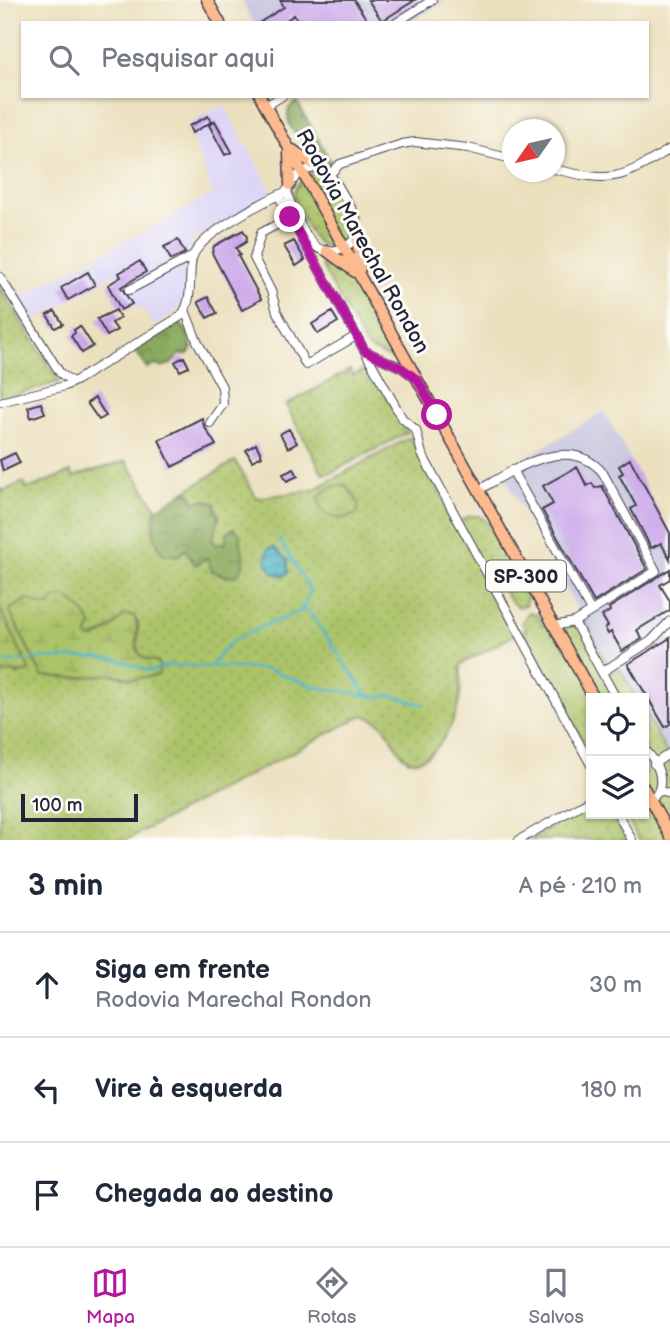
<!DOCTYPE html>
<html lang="pt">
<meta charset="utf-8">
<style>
body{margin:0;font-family:"Balsamiq Sans",sans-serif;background:#f2f2f3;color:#1f2937}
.controls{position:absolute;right:21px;bottom:21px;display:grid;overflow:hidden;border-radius:0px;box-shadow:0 2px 5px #0004}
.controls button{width:63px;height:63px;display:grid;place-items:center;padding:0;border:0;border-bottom:2px solid #e0e1e3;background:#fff;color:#1f2937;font:35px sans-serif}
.compass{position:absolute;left:502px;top:119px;width:63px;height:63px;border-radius:50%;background:#fff;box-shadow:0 2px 5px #0004;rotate:236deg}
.scale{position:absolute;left:21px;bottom:18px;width:117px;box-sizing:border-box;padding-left:7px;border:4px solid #22223b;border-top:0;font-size:19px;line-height:24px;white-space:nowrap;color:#22223b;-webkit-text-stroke:5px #fdfcf7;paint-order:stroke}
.stop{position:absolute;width:21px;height:21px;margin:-16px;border:5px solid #b5179e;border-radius:50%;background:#fff}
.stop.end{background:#b5179e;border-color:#fff;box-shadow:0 2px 7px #0008}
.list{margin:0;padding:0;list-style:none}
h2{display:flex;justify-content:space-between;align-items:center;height:91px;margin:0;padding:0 28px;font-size:30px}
h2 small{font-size:23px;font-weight:400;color:#747a83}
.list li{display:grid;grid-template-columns:46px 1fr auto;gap:21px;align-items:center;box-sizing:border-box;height:105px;padding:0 28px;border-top:2px solid #e0e1e3}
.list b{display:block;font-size:26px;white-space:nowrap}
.list p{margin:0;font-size:23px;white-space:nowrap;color:#747a83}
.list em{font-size:23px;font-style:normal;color:#747a83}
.icon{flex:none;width:38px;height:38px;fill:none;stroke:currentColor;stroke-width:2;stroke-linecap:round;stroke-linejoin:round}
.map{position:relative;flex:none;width:670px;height:840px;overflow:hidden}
.search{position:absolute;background:#fff;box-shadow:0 2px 5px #0004;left:21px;right:21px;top:21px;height:77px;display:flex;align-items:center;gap:18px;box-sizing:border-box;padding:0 24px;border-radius:0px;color:#747a83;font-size:26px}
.sheet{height:406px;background:#fff}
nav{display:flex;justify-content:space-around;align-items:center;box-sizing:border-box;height:98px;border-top:2px solid #e0e1e3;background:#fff;font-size:19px;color:#747a83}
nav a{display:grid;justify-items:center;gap:4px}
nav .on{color:#b5179e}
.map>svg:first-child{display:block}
.built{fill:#ddd5f6}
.industrial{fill:#c2c1dc}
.grass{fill:url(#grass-dots);stroke:#677252;stroke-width:2;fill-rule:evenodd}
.forest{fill:url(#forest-crowns);stroke:#56664c;stroke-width:2}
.wetland{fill:url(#wetland-marsh);stroke:#677252;stroke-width:2}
.water{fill:url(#water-rules);stroke:#366c82;stroke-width:2}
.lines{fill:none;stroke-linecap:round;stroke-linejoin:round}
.stream{stroke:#4ab5c8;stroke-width:2.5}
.building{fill:#caa6e9}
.minor-casing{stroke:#403e4e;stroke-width:10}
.major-casing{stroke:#403e4e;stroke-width:13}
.minor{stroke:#fff;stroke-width:8}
.major{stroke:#fcba8e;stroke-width:10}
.route{stroke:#b5179e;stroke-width:9}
.labels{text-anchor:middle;stroke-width:6;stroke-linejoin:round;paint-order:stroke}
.shield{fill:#fdfcf7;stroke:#646373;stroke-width:2}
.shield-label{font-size:19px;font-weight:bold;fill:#22223b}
.street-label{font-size:21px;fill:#22223b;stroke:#fdfcf7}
</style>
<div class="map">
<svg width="670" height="840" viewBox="0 0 670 840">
<defs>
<pattern id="grass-dots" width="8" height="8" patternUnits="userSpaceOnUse" patternTransform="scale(1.75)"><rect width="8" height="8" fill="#acc368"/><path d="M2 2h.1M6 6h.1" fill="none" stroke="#94a75b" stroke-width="1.8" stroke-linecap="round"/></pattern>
<pattern id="forest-crowns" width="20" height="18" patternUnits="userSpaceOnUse" patternTransform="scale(1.75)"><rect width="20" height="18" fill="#89a95c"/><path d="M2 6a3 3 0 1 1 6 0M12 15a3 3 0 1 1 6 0" fill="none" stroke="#70894d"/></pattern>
<pattern id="wetland-marsh" width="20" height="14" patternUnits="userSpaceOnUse" patternTransform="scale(1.75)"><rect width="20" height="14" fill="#acc368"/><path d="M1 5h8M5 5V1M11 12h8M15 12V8" fill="none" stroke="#94a75b"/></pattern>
<pattern id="water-rules" width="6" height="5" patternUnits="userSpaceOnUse" patternTransform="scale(1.75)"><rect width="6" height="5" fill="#4ab5c8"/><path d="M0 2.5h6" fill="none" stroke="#3d93a4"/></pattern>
</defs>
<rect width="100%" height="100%" fill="#fdfcf7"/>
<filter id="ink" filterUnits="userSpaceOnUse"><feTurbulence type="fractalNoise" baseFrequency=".0143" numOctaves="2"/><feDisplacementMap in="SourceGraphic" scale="14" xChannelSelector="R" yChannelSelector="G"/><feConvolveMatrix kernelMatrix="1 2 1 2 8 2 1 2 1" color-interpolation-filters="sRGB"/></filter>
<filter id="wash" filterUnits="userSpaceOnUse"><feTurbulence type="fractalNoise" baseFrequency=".00686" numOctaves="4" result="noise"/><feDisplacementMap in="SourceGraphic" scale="28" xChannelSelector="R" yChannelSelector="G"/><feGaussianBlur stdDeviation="1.57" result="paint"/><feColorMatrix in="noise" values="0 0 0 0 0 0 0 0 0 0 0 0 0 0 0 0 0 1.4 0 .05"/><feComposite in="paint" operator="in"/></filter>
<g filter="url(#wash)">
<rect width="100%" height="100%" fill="#ebe0bd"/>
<path class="built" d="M224,105L273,193L195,239L188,251L185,296L178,309L154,326L144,311L132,305L114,275L33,321L19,298L213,194L187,125Z"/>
<path class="industrial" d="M241,0H445L409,23H253Z
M604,411L670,533V759L644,711V698H636L620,669L612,673L502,472Z"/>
<path class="grass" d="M317,172C332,174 356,214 354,228C353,242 334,251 321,245C313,240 309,231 305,223C291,199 286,185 317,172Z
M327,262C339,261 347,273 354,282L397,361L367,348L321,265Z
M0,287L59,382L0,399Z
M370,366L408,432L332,472L323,474L286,405L350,370L353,376Z
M410,437L457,523L469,516H480L489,524L527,597L525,605L518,607C504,599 501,580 490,568L483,570L518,633L461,664C460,680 462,698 456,713C449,733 432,763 409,761C388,745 396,725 363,715L126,840H0V674L9,671L18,674L25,661L0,608V488L3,491L24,482L27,489L71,472L73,477L126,461L157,509L154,513V532L184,549L207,557L245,559L239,544L226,543L216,545L212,540L219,518L195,502L190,493L184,492L235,461L257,498L313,490ZM29,599L37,604L50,606L89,639C104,637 114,625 125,615L138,622C140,640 128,659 156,661L160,667L158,675L132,679L112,674H96L76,678Z
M529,612L537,614L543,626L582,617L612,673L620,669L636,698H591V754L523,631L526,630L522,622Z
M644,711L670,759V840H639L625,814H644Z
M591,804V814H612L627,840H529Z"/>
<path class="forest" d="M297,102L332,164L323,166L309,156L301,137C290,132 286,119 289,108Z
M180,323L187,332L192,348L188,354L179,355L171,364L161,367L156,365L147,368L136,351Z
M184,492L190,493L195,502L205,500L215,503L219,518L212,540L216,545L226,543L227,533L233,528L240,534C239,553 252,559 236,576H225L212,571L207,558L195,565L185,549L178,556L163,554C154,541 150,523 157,509Z"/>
<path class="wetland" d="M345,484C353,494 362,502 357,514C342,520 335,520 322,511L318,498C324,490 335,485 345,484Z
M64,597C78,605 85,611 92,626L87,635L89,639C104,637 114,625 125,615L134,616C144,633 124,659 156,661L160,667L158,675L132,679L112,674L76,678L42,676L9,610L29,599L37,604L50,606L55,599Z
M0,608L30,671C19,674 10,671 0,674Z"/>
<path class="water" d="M274,547L288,561V573L284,576L273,573L266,562L268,549Z"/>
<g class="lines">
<path class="stream" d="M278,537L309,588L308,599L301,610
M32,659L96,657L123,661L150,671L168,665L267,669L316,687L378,697L391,695L423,705
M0,662L25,661
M211,667C217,658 223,648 232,642C237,637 301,610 307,609L367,695"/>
</g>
<g id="blocks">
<path class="building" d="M280,0H354L369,23H299L294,15L282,23H259L284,7Z
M368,0H415L382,21Z
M208,116L211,122L192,133L189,126Z
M215,121L232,152L225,155L209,125Z
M243,230L247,237L246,242L236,248L240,255L238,256L261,299L242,310L212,253L214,246Z
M178,240L185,253L171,260L164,247Z
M294,241L305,260L296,266L284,246Z
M140,261L146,272L121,287L132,304L121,310L108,285L121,277L119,273Z
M88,272L95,285L68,300L61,288Z
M208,297L217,313L207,318L198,302Z
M116,310L120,318L112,323L117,330L107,336L97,319Z
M55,311L63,324L55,328L47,315Z
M332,312L338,322L318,334L312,324Z
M80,326L93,346L82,353L71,336L75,333L74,330Z
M184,357L189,367L180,371L175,362Z
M95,398L106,416L99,420L87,403Z
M41,403L45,413L31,418L28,407Z
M202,418L204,426L216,445L172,467L159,440Z
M289,429L297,443L288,448L280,434Z
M256,444L262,456L252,461L246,450Z
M15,453L20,463L3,471L0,460Z
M630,459L670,533V559L661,543L651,548L631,509L636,506L619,475L623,473L619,466Z
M577,467L587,486L592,483L595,488L602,486L647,569L594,602L542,510L553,504L543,486Z
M294,469L298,476L287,481L283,474Z
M670,569V579L660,585L670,601V610L637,630L642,639L622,651L611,632L608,634L605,628L608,626L602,616L610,611L609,608Z
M670,638V724L665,727L628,664Z"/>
</g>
</g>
<g filter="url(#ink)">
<use href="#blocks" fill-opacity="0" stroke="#403e4e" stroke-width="2"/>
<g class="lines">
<g class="minor-casing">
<path id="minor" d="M396,23L432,0
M266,106L282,96
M319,168C332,174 338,185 344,196C349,205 357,215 358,226C359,245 333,257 318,248C305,239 290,206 287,191C293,176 303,168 319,168Z
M554,169C612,183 620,180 670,149
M329,175L340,164L402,144L415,142L468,148L512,159
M278,195L402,418L416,430L422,454L591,765
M291,217L261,233L254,258L271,291L277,312L306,365L356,336
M0,277L60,373L71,381
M129,290L193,256
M185,310L197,341L222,387L223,404L210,423
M365,351L402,368L414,377
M0,402L65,386L77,380L181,316C194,299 188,279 192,259C197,235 265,201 287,191
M512,470L591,611
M479,490C513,470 569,432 603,473L656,571L574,622
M554,626L574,622L616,698
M602,672L651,641L670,621
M644,749C661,764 670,793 644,803
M654,764L670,753
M660,791L670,794
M618,814L632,840
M519,840L591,799"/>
</g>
<g class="major-casing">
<path id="major" d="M207,0L220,23
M260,96L594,698
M293,150L319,168
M289,153L290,185
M357,233L360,269
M327,251L355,272
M644,788L670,836"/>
</g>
<use href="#minor" class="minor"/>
<use href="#major" class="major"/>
</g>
</g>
<g class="lines" filter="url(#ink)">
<path class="route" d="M290,217L365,351L402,368L418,380L437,415"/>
</g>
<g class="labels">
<rect class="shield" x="486" y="560.5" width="80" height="31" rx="5"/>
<g class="shield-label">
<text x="526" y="583">SP-300</text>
</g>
<g class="street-label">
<text transform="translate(363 241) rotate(61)" y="7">Rodovia Marechal Rondon</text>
</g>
</g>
</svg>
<div class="controls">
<button><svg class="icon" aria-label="locate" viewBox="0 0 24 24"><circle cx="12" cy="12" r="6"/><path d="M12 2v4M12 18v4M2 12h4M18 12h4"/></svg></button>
<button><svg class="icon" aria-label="layers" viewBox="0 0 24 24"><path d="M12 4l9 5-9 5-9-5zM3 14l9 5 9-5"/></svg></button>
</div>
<svg class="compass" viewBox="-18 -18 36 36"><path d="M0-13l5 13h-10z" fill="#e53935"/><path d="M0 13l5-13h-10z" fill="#747a83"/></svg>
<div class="scale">100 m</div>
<div class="stop" style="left:437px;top:415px"></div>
<div class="stop end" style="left:290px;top:217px"></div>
<div class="search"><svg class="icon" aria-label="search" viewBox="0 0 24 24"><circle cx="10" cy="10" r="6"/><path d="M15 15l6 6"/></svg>Pesquisar aqui</div>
</div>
<section class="sheet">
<h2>3 min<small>A pé · 210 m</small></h2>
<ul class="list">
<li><svg class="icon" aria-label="ahead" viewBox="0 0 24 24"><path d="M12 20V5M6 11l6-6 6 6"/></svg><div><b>Siga em frente</b><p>Rodovia Marechal Rondon</p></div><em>30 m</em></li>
<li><svg class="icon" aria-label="left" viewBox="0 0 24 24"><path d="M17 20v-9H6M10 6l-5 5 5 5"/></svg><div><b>Vire à esquerda</b></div><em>180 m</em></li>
<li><svg class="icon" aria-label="arrive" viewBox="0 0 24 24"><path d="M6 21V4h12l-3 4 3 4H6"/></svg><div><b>Chegada ao destino</b></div></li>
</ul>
</section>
<nav>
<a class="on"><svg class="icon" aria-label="map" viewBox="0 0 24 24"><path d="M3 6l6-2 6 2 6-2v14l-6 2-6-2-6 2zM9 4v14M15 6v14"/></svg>Mapa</a>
<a><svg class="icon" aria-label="directions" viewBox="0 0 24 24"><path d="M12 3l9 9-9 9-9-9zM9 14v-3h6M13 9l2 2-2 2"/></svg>Rotas</a>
<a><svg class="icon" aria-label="saved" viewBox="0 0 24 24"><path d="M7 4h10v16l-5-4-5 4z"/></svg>Salvos</a>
</nav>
